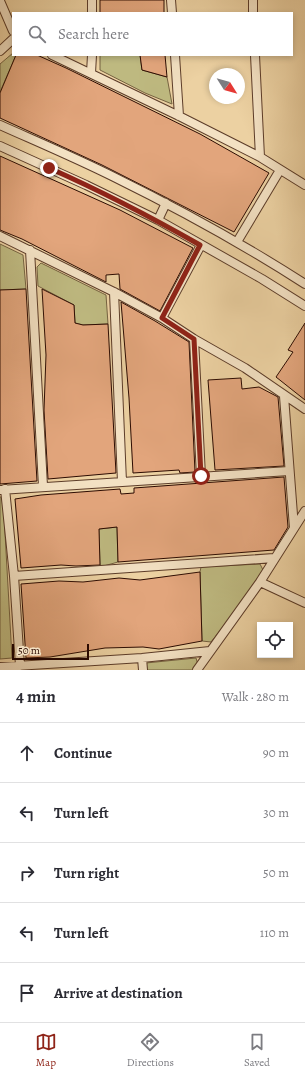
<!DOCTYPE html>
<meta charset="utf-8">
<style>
body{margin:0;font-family:Alegreya,serif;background:#f7f7f7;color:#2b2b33}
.controls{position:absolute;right:12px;bottom:12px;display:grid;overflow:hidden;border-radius:0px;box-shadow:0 2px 6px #0003}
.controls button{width:36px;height:36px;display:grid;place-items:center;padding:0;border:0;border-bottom:1px solid #e1e1e2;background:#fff;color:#2b2b33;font:20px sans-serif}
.compass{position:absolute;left:209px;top:68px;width:36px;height:36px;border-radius:50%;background:#fff;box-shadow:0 2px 6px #0003;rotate:127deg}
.scale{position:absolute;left:12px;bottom:10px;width:77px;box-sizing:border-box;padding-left:4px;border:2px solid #2c0b01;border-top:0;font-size:11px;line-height:14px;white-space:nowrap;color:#2c0b01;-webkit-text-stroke:3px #f3e1c3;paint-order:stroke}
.stop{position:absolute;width:12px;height:12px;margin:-9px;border:3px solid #8f2418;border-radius:50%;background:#fff}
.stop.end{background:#8f2418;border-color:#fff;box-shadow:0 1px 4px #0008}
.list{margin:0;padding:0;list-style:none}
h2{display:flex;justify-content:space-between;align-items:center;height:52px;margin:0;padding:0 16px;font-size:17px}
h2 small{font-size:13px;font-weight:400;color:#7c7c81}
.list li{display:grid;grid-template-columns:26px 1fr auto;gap:12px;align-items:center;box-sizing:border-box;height:60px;padding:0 16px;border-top:1px solid #e1e1e2}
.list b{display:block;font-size:15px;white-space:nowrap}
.list em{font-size:13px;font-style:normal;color:#7c7c81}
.icon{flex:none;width:22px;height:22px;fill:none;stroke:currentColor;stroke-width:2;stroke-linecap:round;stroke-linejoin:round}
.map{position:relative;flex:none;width:305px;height:670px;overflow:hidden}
.search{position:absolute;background:#fff;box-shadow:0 2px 6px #0003;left:12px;right:12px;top:12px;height:44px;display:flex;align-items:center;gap:10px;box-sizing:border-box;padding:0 14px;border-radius:0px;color:#7c7c81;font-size:15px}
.sheet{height:352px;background:#fff}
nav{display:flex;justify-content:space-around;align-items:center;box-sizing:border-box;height:56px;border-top:1px solid #e1e1e2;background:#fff;font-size:11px;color:#7c7c81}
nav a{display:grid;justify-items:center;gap:2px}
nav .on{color:#8f2418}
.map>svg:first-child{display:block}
.green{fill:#beb980;stroke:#756240}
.building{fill:#e2a57c;stroke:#2c0b01}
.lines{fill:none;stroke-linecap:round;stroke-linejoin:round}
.minor-casing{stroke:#5c3c29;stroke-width:10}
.minor{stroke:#f3e1c3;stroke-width:8}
.route{stroke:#8f2418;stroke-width:5}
</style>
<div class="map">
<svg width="305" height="670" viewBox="0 0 305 670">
<rect width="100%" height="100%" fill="#ecd1a2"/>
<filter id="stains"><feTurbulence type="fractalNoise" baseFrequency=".005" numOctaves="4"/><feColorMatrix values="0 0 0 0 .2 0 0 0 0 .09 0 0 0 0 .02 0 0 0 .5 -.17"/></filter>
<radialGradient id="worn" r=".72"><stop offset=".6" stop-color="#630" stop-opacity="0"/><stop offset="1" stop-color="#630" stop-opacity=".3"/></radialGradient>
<path class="green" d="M13,53V55H16L0,92V64Z
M100,55H140L142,70L167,77L172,104L145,93L100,70Z
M0,244L23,255L26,289L0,290Z
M41,263L106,295L108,324L83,325L75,323L74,305L38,286L37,267Z
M0,497H3L12,658L0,659Z
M117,527L118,562L100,567L99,529Z
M260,564L263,570L231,617L211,642L202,641L200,572L201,567Z
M196,658L198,665L194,670H145L146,663Z"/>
<path class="building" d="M100,0H164V13H100Z
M16,55H37L66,68L200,134L269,173L234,232L102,165L0,118V93Z
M140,55H165L167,77L142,70Z
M0,156L120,210L193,248L160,311L120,289L119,274L106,275V282L22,239L0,230Z
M26,289L37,481L0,484V290Z
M42,289L74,305L75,323L83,325L108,324L116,473L48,479L44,410L46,355Z
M121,302L155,321L189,342L195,472L180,473L179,470L133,473L129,398Z
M305,323V400L276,377L293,352L288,350Z
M241,378L242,389L259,387L278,397L284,466L215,470L208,380Z
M284,477L288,527L274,550L118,562L117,527L99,529L100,565L76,566L61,565L21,568L15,499L41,495L120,489L121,494L134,493V488Z
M200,572L202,641L159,649L143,647L105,648L50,657L26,658L21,584L59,581L83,582L119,578L140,580Z"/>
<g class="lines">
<g class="minor-casing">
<path id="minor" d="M171,0L172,13
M253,0V13
M0,1L13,31
M92,13V0
M0,51L13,39
M52,55L179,116L260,157L305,185
M175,55L179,116
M255,55L260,157
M91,73L92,55
M0,125C38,142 76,158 114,177C179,209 243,244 305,284
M0,146L86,185L158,220L262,279L305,306
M158,220L166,203
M0,236L114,292L162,318L194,339L245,368L305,409
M237,242L280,170
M30,250L43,486
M114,292L122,482
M162,318L201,245
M194,339L201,476
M284,396L294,528
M5,489L14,576L20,666
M0,490L289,471
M14,576L274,558
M260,582L305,603
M142,658L143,670
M0,667L142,658L210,651
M197,670L260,582L305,511"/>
</g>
<use href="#minor" class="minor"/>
</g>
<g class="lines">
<path class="route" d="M49,168C101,191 151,217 200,245L162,318L194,339L201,476"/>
</g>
<rect width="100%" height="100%" filter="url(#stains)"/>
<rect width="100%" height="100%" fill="url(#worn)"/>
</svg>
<div class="controls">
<button><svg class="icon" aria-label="locate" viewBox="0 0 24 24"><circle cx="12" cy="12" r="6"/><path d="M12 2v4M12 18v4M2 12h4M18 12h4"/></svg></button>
</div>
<svg class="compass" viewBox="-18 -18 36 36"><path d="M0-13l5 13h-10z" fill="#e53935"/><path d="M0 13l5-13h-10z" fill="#7c7c81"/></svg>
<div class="scale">50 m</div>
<div class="stop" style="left:201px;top:476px"></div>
<div class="stop end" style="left:49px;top:168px"></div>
<div class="search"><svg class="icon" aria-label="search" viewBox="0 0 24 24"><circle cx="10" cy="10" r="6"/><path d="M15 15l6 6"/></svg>Search here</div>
</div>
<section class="sheet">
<h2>4 min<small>Walk · 280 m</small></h2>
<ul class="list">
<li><svg class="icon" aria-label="ahead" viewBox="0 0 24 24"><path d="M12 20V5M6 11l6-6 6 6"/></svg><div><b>Continue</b></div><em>90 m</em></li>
<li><svg class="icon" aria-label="left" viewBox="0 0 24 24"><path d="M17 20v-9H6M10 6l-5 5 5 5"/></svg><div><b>Turn left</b></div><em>30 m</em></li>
<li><svg class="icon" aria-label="right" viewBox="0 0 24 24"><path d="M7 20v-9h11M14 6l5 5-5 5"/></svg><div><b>Turn right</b></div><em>50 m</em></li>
<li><svg class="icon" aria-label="left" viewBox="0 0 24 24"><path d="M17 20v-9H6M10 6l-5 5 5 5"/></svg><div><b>Turn left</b></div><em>110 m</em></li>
<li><svg class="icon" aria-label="arrive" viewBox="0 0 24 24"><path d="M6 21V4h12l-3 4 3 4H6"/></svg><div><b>Arrive at destination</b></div></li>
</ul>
</section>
<nav>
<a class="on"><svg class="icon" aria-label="map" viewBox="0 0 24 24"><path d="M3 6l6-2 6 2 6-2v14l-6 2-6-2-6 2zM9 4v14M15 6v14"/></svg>Map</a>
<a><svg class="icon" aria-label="directions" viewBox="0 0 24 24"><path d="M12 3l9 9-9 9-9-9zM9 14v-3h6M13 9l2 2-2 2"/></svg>Directions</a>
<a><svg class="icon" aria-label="saved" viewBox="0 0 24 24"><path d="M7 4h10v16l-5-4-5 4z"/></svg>Saved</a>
</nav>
